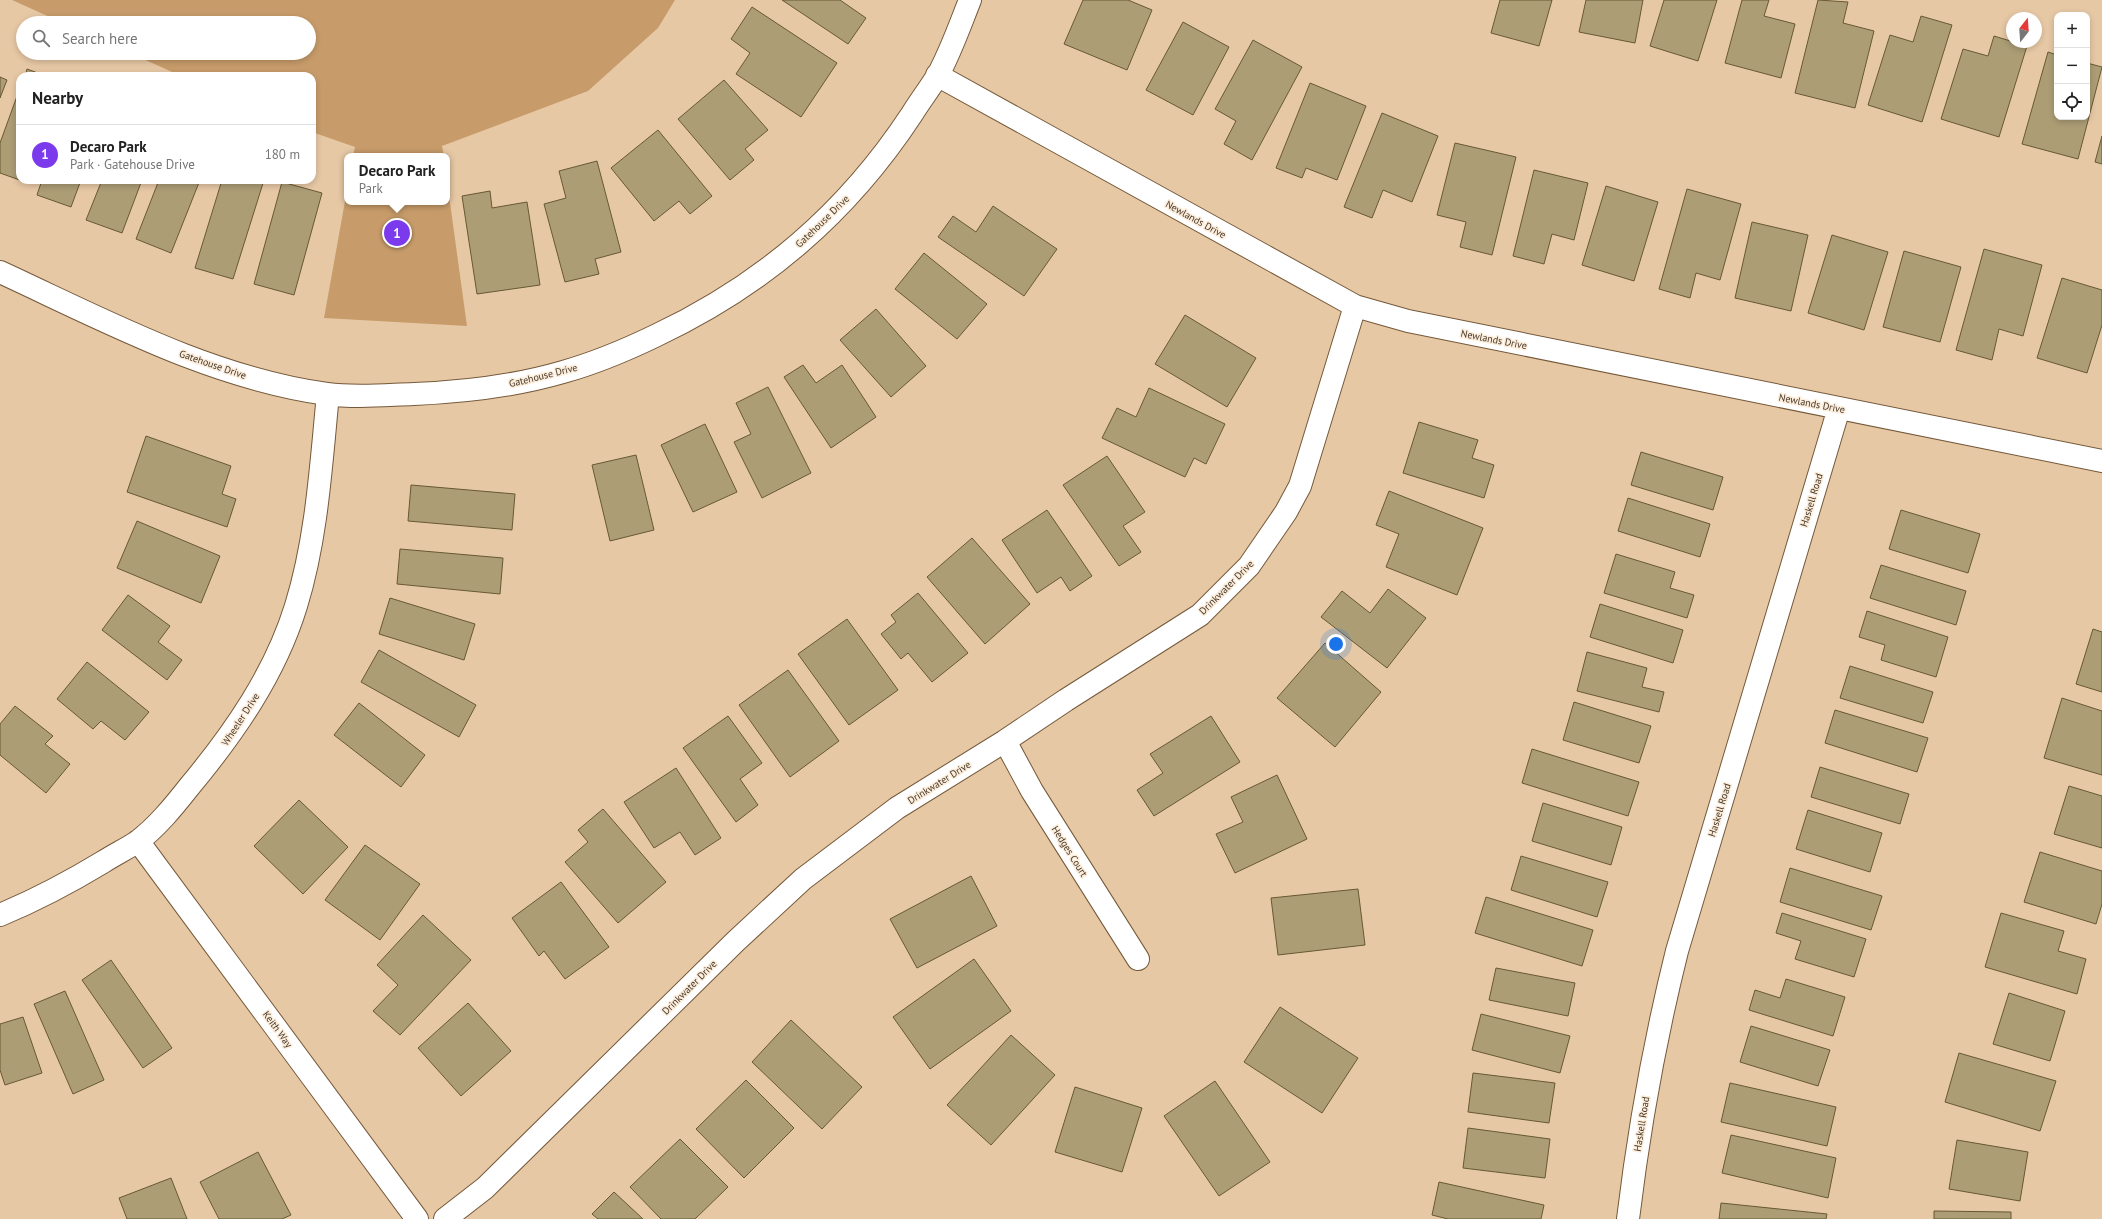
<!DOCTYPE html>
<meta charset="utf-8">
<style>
body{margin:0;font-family:"PT Sans",sans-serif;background:#f6f6f6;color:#222}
.controls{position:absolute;right:12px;top:12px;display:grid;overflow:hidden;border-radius:8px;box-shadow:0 2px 6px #0003}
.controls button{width:36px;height:36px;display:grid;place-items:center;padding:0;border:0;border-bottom:1px solid #e0e0e0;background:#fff;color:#222;font:20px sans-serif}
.compass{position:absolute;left:2006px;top:12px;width:36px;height:36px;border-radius:50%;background:#fff;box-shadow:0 2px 6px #0003;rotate:17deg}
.you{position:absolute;left:1336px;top:644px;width:14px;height:14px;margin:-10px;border:3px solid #fff;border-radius:50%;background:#1a73e8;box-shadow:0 0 0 6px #1a73e833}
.badge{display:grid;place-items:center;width:26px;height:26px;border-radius:50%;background:#7c3aed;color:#fff;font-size:13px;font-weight:700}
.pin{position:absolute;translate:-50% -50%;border:2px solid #fff;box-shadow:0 1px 4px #0006}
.popup{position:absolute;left:344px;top:153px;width:106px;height:52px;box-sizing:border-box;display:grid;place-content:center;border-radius:8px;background:#fff;filter:drop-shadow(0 1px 3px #0005);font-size:13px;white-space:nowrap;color:#767676}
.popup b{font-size:15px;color:#222}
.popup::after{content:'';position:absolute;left:50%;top:100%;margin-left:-8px;border:8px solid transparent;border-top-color:#fff}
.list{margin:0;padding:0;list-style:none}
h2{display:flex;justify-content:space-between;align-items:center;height:52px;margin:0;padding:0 16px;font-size:17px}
h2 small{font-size:13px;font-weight:400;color:#767676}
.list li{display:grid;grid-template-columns:26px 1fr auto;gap:12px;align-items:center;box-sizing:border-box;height:60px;padding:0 16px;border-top:1px solid #e0e0e0}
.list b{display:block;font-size:15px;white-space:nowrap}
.list p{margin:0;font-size:13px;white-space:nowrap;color:#767676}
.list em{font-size:13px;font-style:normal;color:#767676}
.icon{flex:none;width:22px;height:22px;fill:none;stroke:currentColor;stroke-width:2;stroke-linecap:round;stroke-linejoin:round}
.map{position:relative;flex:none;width:2102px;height:1219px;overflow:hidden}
.search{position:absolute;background:#fff;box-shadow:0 2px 6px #0003;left:16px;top:16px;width:300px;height:44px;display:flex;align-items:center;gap:10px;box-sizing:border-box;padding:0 14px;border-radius:22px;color:#767676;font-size:15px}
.panel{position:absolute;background:#fff;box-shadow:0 2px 6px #0003;left:16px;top:72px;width:300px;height:112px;border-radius:12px}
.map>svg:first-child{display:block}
.green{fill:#c89c6a}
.building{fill:#ac9d75;stroke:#675933}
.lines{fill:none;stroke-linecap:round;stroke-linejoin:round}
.street-casing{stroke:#74593a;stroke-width:24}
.street{stroke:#fff;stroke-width:22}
.labels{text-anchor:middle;stroke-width:3;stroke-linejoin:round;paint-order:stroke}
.street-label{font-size:10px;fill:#45382a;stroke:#fcecda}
</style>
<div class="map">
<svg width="2102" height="1219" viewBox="0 0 2102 1219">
<rect width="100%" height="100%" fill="#e7c8a5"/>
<path class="green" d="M12,0H675L658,28L588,91L442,146L444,156H353L355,147L312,132V76H181L130,53H309V23H63Z
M447,181L467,326L324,318L347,190V202H447Z"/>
<path class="building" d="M782,0H840L866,18L848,44Z
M1083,0H1128L1152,10L1127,70L1064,44Z
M1500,0H1552L1539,46L1491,33Z
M1586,0H1643L1635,43L1579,32Z
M1664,0H1717L1698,61L1650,46Z
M1742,0H1769L1764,16L1795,24L1781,78L1725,63Z
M1818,0L1848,2L1843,23L1874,31L1855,108L1795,93Z
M752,7L837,63L801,117L736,74L750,53L731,39Z
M1921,16L1952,25L1922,122L1868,105L1890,35L1913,42Z
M1183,22L1229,47L1193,115L1146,90Z
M1994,36L2027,46L1999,137L1941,119L1963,49L1988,56Z
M1253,40L1302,67L1252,160L1224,144L1236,121L1215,109Z
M2048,52L2057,55V117H2087V63L2102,67L2078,159L2022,144Z
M27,69L46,76H25Z
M0,77L7,80L0,98Z
M724,80L768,130L745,149L754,160L730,180L678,119Z
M1310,83L1366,106L1337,180L1306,168L1302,178L1276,168Z
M20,88V180H29L28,183L0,173V143Z
M1382,113L1438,136L1412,202L1383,190L1372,218L1344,207Z
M658,130L712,196L690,214L679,201L654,221L611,168Z
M2102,136V164L2095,162Z
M1455,143L1516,157L1492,255L1460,247L1466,222L1437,215Z
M597,161L621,252L595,259L599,274L565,282L544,204L566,198L559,171Z
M1534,170L1588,183L1574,240L1552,234L1544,264L1513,256Z
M42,180H81L71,207L37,195Z
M102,180H142L122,233L86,220Z
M159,180H200L171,253L136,239Z
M222,180H264L233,279L195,268Z
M282,182L322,193L294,295L254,284Z
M1606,186L1658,202L1634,281L1582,265Z
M1687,189L1741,204L1720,280L1696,273L1690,298L1659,289Z
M490,191L492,208L527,202L540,285L477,294L462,196Z
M993,206L1057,249L1024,296L938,237L953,216L976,232Z
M1752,222L1808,235L1791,311L1735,298Z
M1832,235L1888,252L1864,330L1808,313Z
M1984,249L2042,265L2023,336L1999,329L1992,360L1956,350Z
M1904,251L1961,267L1940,342L1883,327Z
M924,253L987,304L957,339L895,289Z
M2062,278L2102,290V325L2087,373L2037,358Z
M876,309L926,366L891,397L840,340Z
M1185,315L1256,358L1227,407L1155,364Z
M803,365L816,383L842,365L876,417L831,448L784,377Z
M768,387L811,473L762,498L734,442L751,434L736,403Z
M1149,388L1225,424L1206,464L1194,458L1185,477L1102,438L1117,408L1136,417Z
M1419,422L1478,440L1472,458L1494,465L1484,498L1403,473Z
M705,424L737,492L693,512L661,445Z
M146,436L231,466L222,494L236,499L227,527L127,492Z
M1641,452L1723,477L1713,510L1631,485Z
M636,455L654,530L610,541L592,465Z
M1107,456L1145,512L1123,526L1141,552L1119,566L1063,485Z
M411,485L515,494L512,530L408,521Z
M1389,491L1483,528L1457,595L1386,567L1399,534L1376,525Z
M1628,498L1710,524L1700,557L1618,531Z
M1047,510L1092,576L1070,591L1061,577L1037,593L1002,540Z
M1901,510L1980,534L1968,573L1889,549Z
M137,521L220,556L201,603L117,568Z
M972,538L1030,604L985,644L927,577Z
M400,549L503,558L500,594L397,584Z
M1616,554L1675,572L1670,588L1694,595L1687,618L1604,593Z
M1881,565L1966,591L1956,625L1870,598Z
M1388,589L1426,618L1387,668L1321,617L1342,591L1370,613Z
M918,593L968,653L932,682L908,653L901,659L881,634L896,622L891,615Z
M128,595L170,626L158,642L182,660L167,680L102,630Z
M390,598L475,624L464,660L379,634Z
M1600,604L1683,630L1673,663L1590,637Z
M1867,611L1948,637L1936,677L1881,660L1885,645L1859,637Z
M847,619L898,690L849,725L798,654Z
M2093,629L2102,632V692L2076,684Z
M1325,643L1381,692L1335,747L1277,698Z
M379,650L476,705L459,737L361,682Z
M1587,652L1647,668L1642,687L1664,692L1659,712L1577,691Z
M87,662L149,712L125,740L101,721L93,729L57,699Z
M1850,666L1933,692L1923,723L1840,698Z
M788,670L839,741L790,777L739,705Z
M2062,698L2102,711V775L2044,758Z
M1574,702L1651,726L1639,763L1563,740Z
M359,703L425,755L401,787L334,735Z
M15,706L53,736L45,744L70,764L46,793L0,755V724Z
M1835,710L1928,738L1917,772L1825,743Z
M728,716L762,763L740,779L758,805L736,822L683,748Z
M1211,716L1240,762L1154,816L1137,790L1163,773L1150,754Z
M1532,749L1639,782L1628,816L1522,783Z
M1820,767L1909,794L1900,824L1811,797Z
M676,768L721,838L695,855L680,832L654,848L624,802Z
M1277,775L1307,839L1235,873L1216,834L1243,822L1231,797Z
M2069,786L2102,796V848L2054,834Z
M299,800L348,847L303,894L254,846Z
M1543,803L1622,827L1611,865L1532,841Z
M603,809L666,882L618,923L565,862L588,842L578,830Z
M1808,810L1882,833L1870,872L1796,849Z
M365,845L420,884L380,940L325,900Z
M2040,852L2102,871V904L2096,924L2024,902Z
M1521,856L1608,882L1597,917L1511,890Z
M1790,868L1882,896L1871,930L1780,902Z
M971,876L997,926L917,968L890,919Z
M561,882L609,947L565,979L544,951L539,956L512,918Z
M1358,889L1365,945L1278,955L1271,898Z
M1486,897L1593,930L1582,966L1475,933Z
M1782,913L1866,939L1854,977L1795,959L1801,941L1776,933Z
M2001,913L2064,931L2058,951L2086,959L2077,994L1985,967Z
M423,915L471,960L400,1035L373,1011L398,985L377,965Z
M974,959L1011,1011L930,1069L893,1017Z
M111,960L172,1048L143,1068L82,980Z
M1496,968L1575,983L1568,1016L1489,1000Z
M1786,979L1845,997L1833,1036L1749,1010L1755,990L1780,998Z
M65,991L104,1080L73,1094L34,1004Z
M2009,993L2065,1011L2050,1061L1993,1044Z
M468,1003L511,1051L461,1096L418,1048Z
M1280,1007L1358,1058L1322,1113L1244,1062Z
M1481,1014L1570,1036L1560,1073L1472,1050Z
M23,1017L42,1073L5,1085L0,1070V1024Z
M791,1020L862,1087L822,1129L752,1062Z
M1751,1026L1830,1050L1818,1086L1740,1062Z
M1011,1035L1055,1075L991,1145L947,1105Z
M1959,1053L2056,1081L2040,1131L1945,1102Z
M1473,1073L1555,1083L1549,1123L1468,1112Z
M746,1080L794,1128L744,1178L696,1129Z
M1215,1081L1270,1162L1219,1196L1164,1116Z
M1730,1083L1836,1107L1827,1146L1721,1122Z
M1075,1087L1142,1108L1122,1172L1055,1152Z
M1468,1128L1550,1139L1545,1178L1463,1168Z
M1731,1135L1836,1158L1828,1198L1722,1173Z
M680,1139L728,1187L695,1219H661L630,1187Z
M1957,1140L2028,1152L2020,1201L1949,1189Z
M258,1152L291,1215L282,1219H219L200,1182Z
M171,1178L187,1219H127L119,1198Z
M1439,1182L1544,1205L1541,1219H1448L1432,1215Z
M614,1192L643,1219H598L592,1214Z
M1721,1203L1827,1214L1826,1219H1719Z
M1934,1211L2011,1212V1219H1934Z"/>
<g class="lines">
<g class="street-casing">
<path id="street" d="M937,75L1355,306L1408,321L2102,461
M0,272C104,320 211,378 327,394C355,398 385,395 414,394C464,392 515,386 563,372C595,363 626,350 655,336C763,285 847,213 912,114C920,101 930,88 938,75C951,51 960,25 970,0
M1005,741L1032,791L1138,959
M138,841L417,1219
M0,915C36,900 70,882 103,862C114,855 126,849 137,842C157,827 174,806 189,787C234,733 275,674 296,606C317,538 321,465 328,394
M445,1219L485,1188L736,941L803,879L897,808L1005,741L1066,700L1200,615L1249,566L1286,512L1300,486L1355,306
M1628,1219C1639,1128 1655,1039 1677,951L1839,408"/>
</g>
<use href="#street" class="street"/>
</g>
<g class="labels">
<g class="street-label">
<text transform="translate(1196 219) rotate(29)" y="4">Newlands Drive</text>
<text transform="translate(822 221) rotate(-44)" y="4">Gatehouse Drive</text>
<text transform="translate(1494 339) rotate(11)" y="4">Newlands Drive</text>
<text transform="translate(213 364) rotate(19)" y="4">Gatehouse Drive</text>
<text transform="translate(543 375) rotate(-14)" y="4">Gatehouse Drive</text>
<text transform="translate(1812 403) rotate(11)" y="4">Newlands Drive</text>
<text transform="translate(1811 500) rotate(-73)" y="4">Haskell Road</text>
<text transform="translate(1226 587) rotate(-45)" y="4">Drinkwater Drive</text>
<text transform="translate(240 719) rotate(-57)" y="4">Wheeler Drive</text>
<text transform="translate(939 782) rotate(-32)" y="4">Drinkwater Drive</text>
<text transform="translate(1719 810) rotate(-73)" y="4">Haskell Road</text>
<text transform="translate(1070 851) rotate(58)" y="4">Hedges Court</text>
<text transform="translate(689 987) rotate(-45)" y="4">Drinkwater Drive</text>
<text transform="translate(278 1029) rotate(54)" y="4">Keith Way</text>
<text transform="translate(1641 1124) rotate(-81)" y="4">Haskell Road</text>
</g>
</g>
</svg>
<div class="controls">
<button>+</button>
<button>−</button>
<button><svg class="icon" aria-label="locate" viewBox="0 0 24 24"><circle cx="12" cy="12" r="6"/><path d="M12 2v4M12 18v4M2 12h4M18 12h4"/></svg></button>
</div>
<svg class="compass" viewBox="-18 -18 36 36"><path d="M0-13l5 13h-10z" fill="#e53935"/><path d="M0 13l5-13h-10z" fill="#767676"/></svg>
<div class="you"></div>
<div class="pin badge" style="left:397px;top:233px">1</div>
<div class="popup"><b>Decaro Park</b>Park</div>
<div class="search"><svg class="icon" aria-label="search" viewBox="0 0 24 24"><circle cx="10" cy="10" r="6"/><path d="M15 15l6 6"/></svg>Search here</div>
<section class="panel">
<h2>Nearby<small></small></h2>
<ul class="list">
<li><span class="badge">1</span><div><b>Decaro Park</b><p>Park · Gatehouse Drive</p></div><em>180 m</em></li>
</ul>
</section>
</div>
